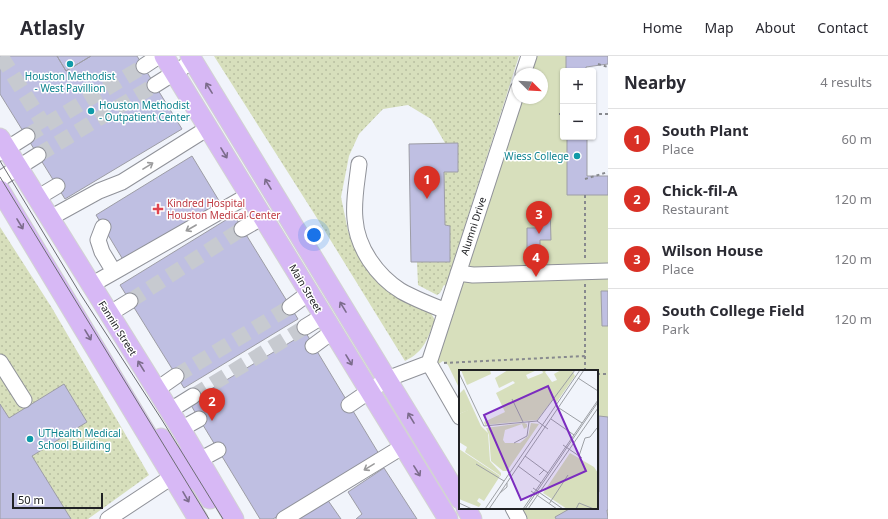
<!DOCTYPE html>
<meta charset="utf-8">
<style>
body{margin:0;font-family:"Noto Sans",sans-serif;background:#f7f7f7;color:#2b2b33}
.controls{position:absolute;right:12px;top:12px;display:grid;overflow:hidden;border-radius:4px;box-shadow:0 1px 3px #0004}
.controls button{width:36px;height:36px;display:grid;place-items:center;padding:0;border:0;border-bottom:1px solid #e1e1e2;background:#fff;color:#2b2b33;font:20px sans-serif}
.compass{position:absolute;left:512px;top:12px;width:36px;height:36px;border-radius:50%;background:#fff;box-shadow:0 1px 3px #0004;rotate:114deg}
.scale{position:absolute;left:12px;bottom:10px;width:91px;box-sizing:border-box;padding-left:4px;border:2px solid #202124;border-top:0;font-size:11px;line-height:14px;white-space:nowrap;color:#202124;-webkit-text-stroke:3px #fff;paint-order:stroke}
.you{position:absolute;left:314px;top:179px;width:14px;height:14px;margin:-10px;border:3px solid #fff;border-radius:50%;background:#1a73e8;box-shadow:0 0 0 6px #1a73e833}
.badge{display:grid;place-items:center;width:26px;height:26px;border-radius:50%;background:#d93025;color:#fff;font-size:13px;font-weight:700}
.pin{position:absolute;translate:-50% -33px;filter:drop-shadow(0 1px 2px #0008)}
.pin::after{content:'';position:absolute;top:21px;width:14px;height:12px;background:inherit;clip-path:polygon(0 0,100% 0,50% 100%)}
.list{margin:0;padding:0;list-style:none}
h2{display:flex;justify-content:space-between;align-items:center;height:52px;margin:0;padding:0 16px;font-size:17px}
h2 small{font-size:13px;font-weight:400;color:#7c7c81}
.list li{display:grid;grid-template-columns:26px 1fr auto;gap:12px;align-items:center;box-sizing:border-box;height:60px;padding:0 16px;border-top:1px solid #e1e1e2}
.list b{display:block;font-size:15px;white-space:nowrap}
.list p{margin:0;font-size:13px;white-space:nowrap;color:#7c7c81}
.list em{font-size:13px;font-style:normal;color:#7c7c81}
.map{position:relative;flex:none;width:608px;height:463px;overflow:hidden}
header{display:flex;align-items:center;gap:24px;box-sizing:border-box;height:56px;padding:0 20px;background:#fff;border-bottom:1px solid #e1e1e2}
header strong{font-size:19px}
nav{display:flex;gap:22px;margin-inline-start:auto;font-size:14px}
main{display:flex}
aside{flex:1;background:#fff}
.map>svg:first-child{display:block}
.grass{fill:url(#grass-dots)}
.park{fill:#d7dfbc}
.building{fill:#bfbfe2;stroke:#9d9da5}
.lines{fill:none;stroke-linecap:round;stroke-linejoin:round}
.minor-tunnel{stroke:#c7cad0;stroke-width:15;stroke-dasharray:15 8;stroke-linecap:butt}
.minor-casing{stroke:#909299;stroke-width:17}
.major-casing{stroke:#d2d3d3;stroke-width:21}
.path{stroke:#87898e;stroke-width:2;stroke-dasharray:3 3;stroke-linecap:butt}
.minor{stroke:#fff;stroke-width:15}
.major{stroke:#d7b8f5;stroke-width:19}
.tram{stroke:#6c6d72;stroke-width:1}
.oneway{stroke:#7c6c8c}
.oneway2{stroke:#9b9b9c}
.culture-dot{fill:#0f9aa8;stroke:#fff;stroke-width:1.5}
.health-dot{fill:#e0444e;stroke:#fff;stroke-width:1.5}
.labels{text-anchor:middle;stroke-width:3;stroke-linejoin:round;paint-order:stroke}
.culture-label{font-size:10px;fill:#0d838f;stroke:#fff;text-anchor:start}
.health-label{font-size:10px;fill:#be3a42;stroke:#fff;text-anchor:start}
.street-label{font-size:10px;fill:#202124;stroke:#fff}
.inset-road{fill:none;stroke:#9da0a5;stroke-width:1}
.view{fill:#7b2cbf;fill-opacity:0.15;stroke:#7b2cbf;stroke-width:2}
.inset-edge{fill:none;stroke:#202124;stroke-width:2}
</style>
<header>
<strong>Atlasly</strong>
<nav><a>Home</a><a>Map</a><a>About</a><a>Contact</a></nav>
</header>
<main>
<div class="map">
<svg width="608" height="463" viewBox="0 0 608 463">
<defs>
<pattern id="grass-dots" width="8" height="8" patternUnits="userSpaceOnUse"><rect width="8" height="8" fill="#d7dfbc"/><path d="M2 2h.1M6 6h.1" fill="none" stroke="#b8bfa1" stroke-width="1.8" stroke-linecap="round"/></pattern>
</defs>
<rect width="100%" height="100%" fill="#f1f4fb"/>
<path class="grass" d="M214,0H519L449,220L446,230L444,229L440,237L437,239L418,229L417,206L450,205V171L445,169L444,116H458V87H445L431,63L408,49L383,53L359,78L349,100L341,141L348,175L366,208L429,254L435,264C427,283 425,295 405,305L315,159Z
M0,171L52,252L149,419L88,463H0Z"/>
<path class="park" d="M536,0H566V15H563V81H567V139H608V463H520L515,452H597V315H460V334L448,309L443,305L437,309V304L522,42H542V18H530Z"/>
<path class="building" d="M0,0H57L66,15L91,0H137L182,73L65,143L0,38Z
M57,0H91L66,15Z
M566,0H608V8L586,11V15H566Z
M567,81H587V120H608V139H567Z
M458,87V116H444L445,169L450,170V206H411L409,88Z
M192,100L221,148L125,207L96,159Z
M541,151H550L551,184H540V202H527V172H539Z
M234,159L298,263L184,332L120,229Z
M601,235H608V270H602Z
M306,277L379,398L273,463H260L189,346Z
M64,328L87,366L32,400L71,463H0V348L9,362Z
M599,360L608,361V454H607L608,463H556L555,461L571,452H597V437L599,436Z
M384,412L417,463H356L362,458L348,436Z
M327,443L341,463H297Z"/>
<g class="lines">
<path class="minor-tunnel" d="M1,0L49,77
M27,80L144,10
M38,99L155,29
M130,245L242,173
M176,320L290,251
M193,340L305,271"/>
<g class="minor-casing">
<path id="minor" d="M144,10L159,0
M523,18L529,0
M155,29L193,5
M0,97L27,80
M359,108C357,126 353,145 355,163C357,192 377,220 401,235C415,243 431,249 446,255
M0,123L38,99
M37,142L57,130
M50,162L99,135L122,126L208,72
M242,173L263,161
M114,216L249,139
M458,217L473,219L608,215
M91,229L114,216L102,196L98,184L103,171
M290,251L309,237
M109,258L130,245
M305,271L323,260
M313,290L332,276
M0,306L24,344
M429,307L518,33
M429,307L460,361
M156,334L176,320
M349,349L387,323L429,307
M169,355L193,340
M181,373L199,363
M513,452L519,463
M108,463L190,409L218,394
M284,463L402,391"/>
</g>
<g class="major-casing">
<path id="major" d="M164,0L448,463
M190,0L460,443
M0,82L181,373L234,463
M0,134L198,463
M161,382L170,396L182,405H199
M173,420L189,419L201,428L210,443
M466,452L472,463"/>
</g>
<path class="path" d="M598,8L608,11
M559,58H563
M593,58H608
M585,123L608,116
M585,139V202
M585,228V315
M444,307L585,300
M597,318H608"/>
<use href="#minor" class="minor"/>
<use href="#major" class="major"/>
<path class="tram" d="M0,105L81,239L162,364L223,463
M0,121L209,463"/>
</g>
<defs><path id="oneway-shaft" d="M-6 0H5M1.5-3L5.5 0L1.5 3" fill="none" stroke-width="1.6" stroke-linecap="round" stroke-linejoin="round"/></defs>
<g class="oneway">
<use href="#oneway-shaft" transform="translate(209 32) rotate(-122)"/>
<use href="#oneway-shaft" transform="translate(224 97) rotate(59)"/>
<use href="#oneway-shaft" transform="translate(268 128) rotate(-121)"/>
<use href="#oneway-shaft" transform="translate(20 168) rotate(59)"/>
<use href="#oneway-shaft" transform="translate(343 251) rotate(-121)"/>
<use href="#oneway-shaft" transform="translate(88 279) rotate(59)"/>
<use href="#oneway-shaft" transform="translate(349 304) rotate(59)"/>
<use href="#oneway-shaft" transform="translate(141 310) rotate(-122)"/>
<use href="#oneway-shaft" transform="translate(411 362) rotate(-121)"/>
<use href="#oneway-shaft" transform="translate(417 415) rotate(58)"/>
<use href="#oneway-shaft" transform="translate(186 441) rotate(60)"/>
</g>
<g class="oneway2">
<use href="#oneway-shaft" transform="translate(148 110) rotate(-32)"/>
<use href="#oneway-shaft" transform="translate(191 172) rotate(150)"/>
<use href="#oneway-shaft" transform="translate(369 411) rotate(149)"/>
</g>
<g class="culture-dot">
<circle cx="70" cy="8" r="4"/>
<circle cx="91" cy="55" r="4"/>
<circle cx="577" cy="100" r="4"/>
<circle cx="30" cy="383" r="4"/>
</g>
<path class="health-dot" d="M156 147h4v4h4v4h-4v4h-4v-4h-4v-4h4z"/>
<g class="labels">
<g class="culture-label">
<text x="70" y="24" text-anchor="middle">Houston Methodist<tspan x="70" dy="12">- West Pavillion</tspan></text>
<text x="99" y="53">Houston Methodist<tspan x="99" dy="12">- Outpatient Center</tspan></text>
<text x="569" y="104" text-anchor="end">Wiess College</text>
<text x="38" y="381">UTHealth Medical<tspan x="38" dy="12">School Building</tspan></text>
</g>
<g class="health-label">
<text x="167" y="151">Kindred Hospital<tspan x="167" dy="12">Houston Medical Center</tspan></text>
</g>
<g class="street-label">
<text transform="translate(473 170) rotate(-72)" y="4">Alumni Drive</text>
<text transform="translate(306 232) rotate(59)" y="4">Main Street</text>
<text transform="translate(118 272) rotate(58)" y="4">Fannin Street</text>
</g>
</g>
<g transform="translate(459 314)">
<rect width="139" height="139" fill="#f1f4fb"/>
<path d="M5,19L22,56L29,63L31,91L42,103V106L6,82L8,77L0,72V44L9,40L0,24ZM65,53L68,54V57L65,59L63,54L46,60L44,70L46,73H61L69,66L72,53L80,54L48,101H44L32,91L30,65L27,58ZM111,83L135,97L139,103V139H108L84,123Z" fill="#d7dfbc"/>
<path d="M2,0H31L32,4L8,15ZM49,0H78L67,5L69,9L84,3L83,0H88L86,2L93,12L98,10L95,4L102,0H113L116,6L97,33L95,28L78,50L26,55L25,52L46,42L37,23L56,13L54,11L40,18L36,8ZM2,23L10,40L0,44V24ZM0,79L41,106L25,131L20,128L18,131L22,134L20,137L0,129Z" fill="#d7dfbc"/>
<path class="inset-road" d="M0,3L25,56L78,51M119,8L139,21M53,29L64,52M100,38L123,53M92,49L115,65M78,51L116,0M78,51L89,59M55,73L68,66L70,52M104,75L123,88M66,86L85,100M120,86L126,68L131,67L138,58M17,94L45,111M59,96L82,113M80,105L85,100L89,103M74,118L104,139M72,121L98,139M41,123L48,117V113M0,133L13,139M90,134L109,105M26,139L121,0M30,139L125,0M64,139L139,30M66,139L139,32M69,139L139,38M117,139L120,133L135,139"/>
<path class="view" d="M89,16L127,101L62,130L25,45Z"/>
<rect width="139" height="139" class="inset-edge"/>
</g>
</svg>
<div class="controls">
<button>+</button>
<button>−</button>
</div>
<svg class="compass" viewBox="-18 -18 36 36"><path d="M0-13l5 13h-10z" fill="#e53935"/><path d="M0 13l5-13h-10z" fill="#7c7c81"/></svg>
<div class="scale">50 m</div>
<div class="you"></div>
<div class="pin badge" style="left:427px;top:143px">1</div>
<div class="pin badge" style="left:212px;top:365px">2</div>
<div class="pin badge" style="left:539px;top:178px">3</div>
<div class="pin badge" style="left:536px;top:221px">4</div>
</div>
<aside>
<h2>Nearby<small>4 results</small></h2>
<ul class="list">
<li><span class="badge">1</span><div><b>South Plant</b><p>Place</p></div><em>60 m</em></li>
<li><span class="badge">2</span><div><b>Chick-fil-A</b><p>Restaurant</p></div><em>120 m</em></li>
<li><span class="badge">3</span><div><b>Wilson House</b><p>Place</p></div><em>120 m</em></li>
<li><span class="badge">4</span><div><b>South College Field</b><p>Park</p></div><em>120 m</em></li>
</ul>
</aside>
</main>
